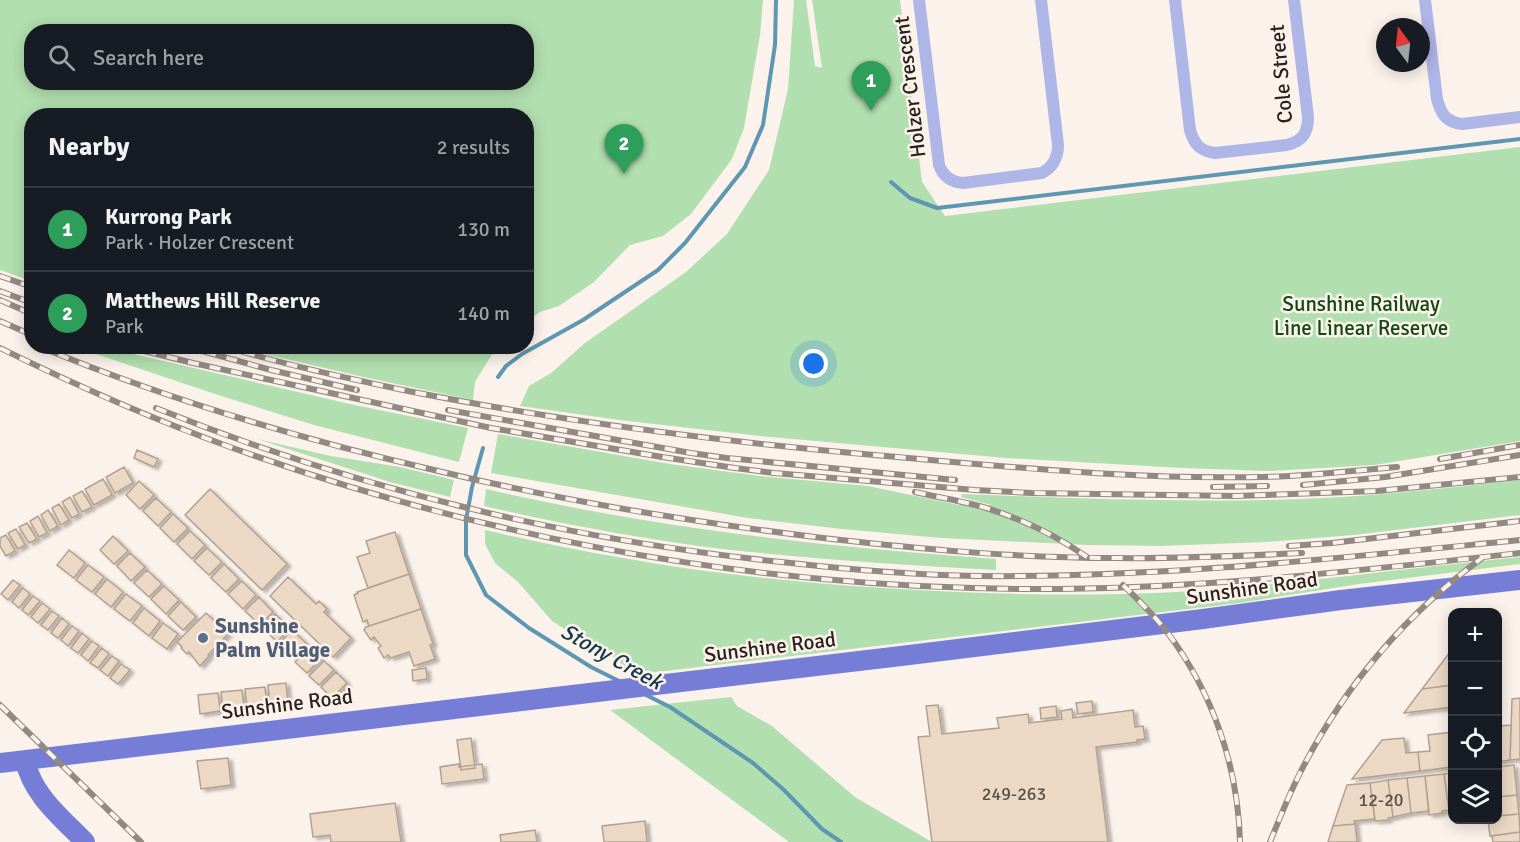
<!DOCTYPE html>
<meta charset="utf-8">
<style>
body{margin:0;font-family:Signika,sans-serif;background:#242831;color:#f1f3f6}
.controls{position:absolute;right:18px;bottom:18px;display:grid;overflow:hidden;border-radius:12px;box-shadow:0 3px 15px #0003}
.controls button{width:54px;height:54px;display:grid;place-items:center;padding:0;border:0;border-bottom:2px solid #363941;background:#171b24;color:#f1f3f6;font:30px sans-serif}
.compass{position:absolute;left:1376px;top:18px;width:54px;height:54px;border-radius:50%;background:#171b24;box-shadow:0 3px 15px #0003;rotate:345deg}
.you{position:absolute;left:814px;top:364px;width:21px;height:21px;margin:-15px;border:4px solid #fff;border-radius:50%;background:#1a73e8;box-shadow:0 0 0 9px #1a73e833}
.badge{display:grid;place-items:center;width:39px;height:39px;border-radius:50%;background:#0f766e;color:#fff;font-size:20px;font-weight:700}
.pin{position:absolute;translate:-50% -50px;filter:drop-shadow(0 2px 3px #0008)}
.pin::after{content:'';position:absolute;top:32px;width:21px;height:18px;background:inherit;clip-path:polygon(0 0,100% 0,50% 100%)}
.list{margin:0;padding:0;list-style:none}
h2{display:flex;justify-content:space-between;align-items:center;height:78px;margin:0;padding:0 24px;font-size:26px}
h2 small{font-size:20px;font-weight:400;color:#9ea1a6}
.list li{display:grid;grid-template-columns:39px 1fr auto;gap:18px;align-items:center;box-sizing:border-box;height:84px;padding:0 24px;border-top:2px solid #363941}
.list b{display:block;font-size:22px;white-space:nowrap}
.list p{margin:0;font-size:20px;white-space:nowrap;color:#9ea1a6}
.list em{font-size:20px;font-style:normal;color:#9ea1a6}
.icon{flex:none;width:33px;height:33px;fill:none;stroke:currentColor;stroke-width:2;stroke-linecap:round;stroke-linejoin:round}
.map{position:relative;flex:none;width:1520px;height:842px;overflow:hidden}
.search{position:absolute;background:#171b24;box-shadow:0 3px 15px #0003;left:24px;top:24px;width:510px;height:66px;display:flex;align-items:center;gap:15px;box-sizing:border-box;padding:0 21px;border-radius:24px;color:#9ea1a6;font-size:22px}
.panel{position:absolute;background:#171b24;box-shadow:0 3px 15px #0003;left:24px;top:108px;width:510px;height:246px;border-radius:24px}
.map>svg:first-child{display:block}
.green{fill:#b2dfaf;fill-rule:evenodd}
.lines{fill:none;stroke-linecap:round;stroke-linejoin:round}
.stream{stroke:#5e97b1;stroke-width:4}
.building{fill:#ebd9c5;stroke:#b2a18e;stroke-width:1.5;filter:url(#shadow)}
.minor{stroke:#aeb5e7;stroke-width:12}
.primary{stroke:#757dd7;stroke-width:20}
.rail-casing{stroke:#928983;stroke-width:6}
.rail{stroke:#fcf2ec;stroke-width:4;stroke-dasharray:11;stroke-linecap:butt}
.service-dot{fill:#5c6f8a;stroke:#fcf2ec;stroke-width:2}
.labels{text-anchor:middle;stroke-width:5;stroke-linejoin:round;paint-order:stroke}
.number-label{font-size:18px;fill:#5b5047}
.street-label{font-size:21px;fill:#2b221d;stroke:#fcf2ec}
.park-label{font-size:21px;fill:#124911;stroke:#fcf2ec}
.service-label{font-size:21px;font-weight:bold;fill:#4e5e75;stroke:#fcf2ec;text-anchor:start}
.water-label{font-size:22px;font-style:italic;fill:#143a4b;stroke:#fcf2ec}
</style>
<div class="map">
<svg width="1520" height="842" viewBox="0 0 1520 842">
<defs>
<filter id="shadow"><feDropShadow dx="4" dy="2.5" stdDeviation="1.5" flood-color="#0004"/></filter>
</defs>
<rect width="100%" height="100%" fill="#fcf2ec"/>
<path class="green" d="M0,0H763L760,35L744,128L732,159L691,214L663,236L630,245L594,282L559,306L540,312L527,321L526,116H32L31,281L0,270ZM32,32H526V82H32Z
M794,0H806L815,66L822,68L812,0H900L922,182L945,216L1520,147V441L1375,465L1268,471L1182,468L1006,458L760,436L619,420L520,406L529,386L551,373L585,343L686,272L727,234L769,170L788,89Z
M75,347H109L133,354L350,404L468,428L459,462L314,425L215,394Z
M235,347L500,346V347L491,356L475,382L473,400L363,377Z
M498,434L670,464L760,476L868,486L959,505H991L961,497L962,494C1063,498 1165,502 1266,500C1351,499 1436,489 1520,480V515L1354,535L1267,542L1161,546L1087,545L941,538L842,529L748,518L491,473Z
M257,439L331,456L400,467L454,480L450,497L390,482Z
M486,489C653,528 825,547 996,559V570C904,565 813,559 722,549C642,539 562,524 484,506Z
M485,530C533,541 581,551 629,559C730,577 833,586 936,591C1016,595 1096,596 1176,592C1291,585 1406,568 1520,557V564L1359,584L1239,603L632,675L616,658L583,641L552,621L518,582L495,563L485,544Z
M731,697L737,706L772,726L855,797L932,842H789L610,710Z"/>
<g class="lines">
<path class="stream" d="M891,182L910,198L937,208L1520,139
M498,377L506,366L522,354L583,320L658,270L685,243L745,167L763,125L775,45L776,0
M483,448L472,487L466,520V555L486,595L529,628L591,667L621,682
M646,695L670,707L753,763L784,790L822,829L841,842"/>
</g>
<path class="building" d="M137,450L158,459L154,467L134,458Z
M124,467L133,483L115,493L106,477Z
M103,479L112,495L94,505L85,489Z
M139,481L154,495L140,509L126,495Z
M210,489L287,564L262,590L185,515Z
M82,491L92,507L82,512L73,496Z
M70,497L79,514L72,518L62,502Z
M156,498L171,512L158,526L143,511Z
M59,504L69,520L61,525L52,508Z
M48,510L58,526L50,531L41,515Z
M173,514L188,528L174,542L160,528Z
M38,516L47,533L39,537L30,521Z
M27,523L37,539L29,543L19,527Z
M16,529L25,545L18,549L8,533Z
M190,531L205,545L192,559L177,544Z
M395,532L409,574L368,588L357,557L370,553L366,541Z
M6,535L15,551L6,556L0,546V538Z
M113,536L128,551L114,564L100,550Z
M207,548L222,562L209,575L194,561Z
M69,550L85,563L74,578L57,565Z
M130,553L145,567L131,581L117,566Z
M224,564L239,579L226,592L211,578Z
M88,565L104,577L92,592L76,580Z
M147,570L162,584L149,597L134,583Z
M409,574L421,609L369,626L367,620L363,622L354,595L358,593L357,592Z
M288,577L316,604L319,601L327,609L324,612L351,638L333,657L270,596Z
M107,579L123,592L111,607L95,594Z
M13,580L20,585L8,600L1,594Z
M242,581L256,595L243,609L228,594Z
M164,586L179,600L166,614L151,599Z
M23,588L30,594L19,608L12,602Z
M126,594L142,606L130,621L114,609Z
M33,596L40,601L28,615L22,610Z
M259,597L273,612L260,625L245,611Z
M181,602L196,617L183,630L168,616Z
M42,603L50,609L38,623L31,617Z
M144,608L160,621L149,636L133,623Z
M421,609L433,644L430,645L435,659L414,666L409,652L391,658L388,655L384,658L378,648L381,646L374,637L371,640L364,630L366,627Z
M52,611L59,616L48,630L41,625Z
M206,613L228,634L208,655L209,656L200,666L189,652L187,654L181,648L182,647L177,642Z
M275,614L290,628L277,642L262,627Z
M62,618L69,624L58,638L51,633Z
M163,623L178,634L167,649L152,638Z
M72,626L79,631L68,646L61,640Z
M292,630L307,644L294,658L279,644Z
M82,633L89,639L78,653L71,648Z
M92,641L99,646L88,661L81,655Z
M310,647L321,658L307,673L295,662Z
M102,648L109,654L98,668L90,663Z
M1450,652H1452V685L1422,689Z
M112,656L119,661L108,676L100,670Z
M324,661L334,670L319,685L309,676Z
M121,664L130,670L118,684L110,678Z
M426,668L427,679L413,681L412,670Z
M336,672L347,683L332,698L321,687Z
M286,683L288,703L270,705L268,685Z
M1452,685V707L1404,713L1422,689Z
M265,687L267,706L247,708L245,689Z
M242,690L244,708L223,711L221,692Z
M218,693L220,711L200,714L198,695Z
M1520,698V759L1510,760L1512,699Z
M1092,701L1093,712L1078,714L1076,703Z
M938,705L942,734L999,728L997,718L1028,714L1029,723L1062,719L1061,711L1072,709L1073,718L1133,710L1135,727L1143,726L1145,739L1137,740V742L1096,747L1108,842H932L918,737L930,736L926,706Z
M1056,706L1057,717L1041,719L1040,708Z
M1511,725L1510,760L1498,762V726Z
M1452,732V767L1420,771L1418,752L1430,751L1428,735Z
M471,738L475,768L461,770L457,740Z
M1404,738L1406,753L1418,752L1420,771L1352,779L1382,740Z
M228,758L231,785L201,789L197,761Z
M459,764V767L482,764L484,779L442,784L440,767Z
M1514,765L1517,795L1498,797V767Z
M1452,773V810H1449L1444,774Z
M1444,774L1449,810L1442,811V813L1429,815L1425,776Z
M1425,776L1429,811L1411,813L1407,778Z
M1407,778L1411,813L1393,817L1388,780Z
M1388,780L1393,817L1388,818V820L1375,821L1370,783Z
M1370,783L1375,819L1354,821L1355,824L1333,826L1347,785Z
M1517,795L1519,814L1498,816V797Z
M395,803L401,842H331L330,835L313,837L310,814Z
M1519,814L1520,832L1490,836L1488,820H1498V816Z
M645,821L647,842H604L602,826Z
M1355,824L1357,842H1328L1333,826Z
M535,830L537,842H501L500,835Z
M1520,832V842H1493L1492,836Z"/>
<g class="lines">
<path class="minor" d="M919,0L939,165C943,176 951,182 963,183L1042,173C1053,167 1058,158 1058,145L1041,0
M1175,0L1190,130C1194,144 1200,151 1215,153L1287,145C1302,141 1308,134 1308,117L1294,0
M1425,0L1437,99C1441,114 1446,122 1462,124L1520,117"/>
<path class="primary" d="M25,760C32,795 62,818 85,842
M0,763L901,656L1203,619L1341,600L1520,580"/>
<g class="rail-casing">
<path id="rail" d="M0,276L32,287
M0,291L32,303
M0,300L32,314
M0,321L32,335
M38,346C166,399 300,439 434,470C562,501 692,522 823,538C920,549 1017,558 1114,558C1177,559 1239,556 1302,553
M124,346L193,363L491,428L662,457L735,468L774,473L975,490L1032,493L1236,496L1377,491L1520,477
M184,346L271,370L357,390
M223,346C282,364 342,377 403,390C558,421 716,441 874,455C1012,467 1151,482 1290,476C1326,474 1362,470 1397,467
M0,348C75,385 152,419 230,447C468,533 720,581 973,588C1156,594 1338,573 1520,553
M156,408C359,490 573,541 791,563C853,570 916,575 978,576C1160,578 1339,558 1520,540
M448,410L691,453L727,458L955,480
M1440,459L1520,445
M1303,485L1385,477L1520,455
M1213,487L1267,486
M915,492C937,497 961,501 983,507C1020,518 1055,535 1087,557
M1289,546L1332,543L1520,521
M1123,585C1138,600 1154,615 1167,632C1213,693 1238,766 1240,842
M0,705L141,842
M1270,842C1279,820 1288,797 1299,775C1342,689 1405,615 1482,558"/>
</g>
<use href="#rail" class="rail"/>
</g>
<circle class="service-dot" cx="203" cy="638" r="6"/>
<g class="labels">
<g class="number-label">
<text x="1014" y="800">249-263</text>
<text x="1381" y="806">12-20</text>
</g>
<g class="street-label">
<text transform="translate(1281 74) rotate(-95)" y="7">Cole Street</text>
<text transform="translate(910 87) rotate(-97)" y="7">Holzer Crescent</text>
<text transform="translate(1252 588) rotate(-8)" y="7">Sunshine Road</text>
<text transform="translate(770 647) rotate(-7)" y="7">Sunshine Road</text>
<text transform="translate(287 704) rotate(-7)" y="7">Sunshine Road</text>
</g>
<g class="park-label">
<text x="1361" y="311">Sunshine Railway<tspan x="1361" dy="24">Line Linear Reserve</tspan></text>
</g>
<g class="service-label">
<text x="215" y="633">Sunshine<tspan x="215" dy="24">Palm Village</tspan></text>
</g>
<g class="water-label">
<text transform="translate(612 656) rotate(29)" y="8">Stony Creek</text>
</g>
</g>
</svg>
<div class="controls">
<button>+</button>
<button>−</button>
<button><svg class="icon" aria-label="locate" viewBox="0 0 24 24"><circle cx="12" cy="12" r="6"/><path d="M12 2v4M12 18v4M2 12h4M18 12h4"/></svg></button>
<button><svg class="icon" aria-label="layers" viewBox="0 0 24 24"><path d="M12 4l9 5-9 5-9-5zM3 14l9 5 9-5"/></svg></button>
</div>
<svg class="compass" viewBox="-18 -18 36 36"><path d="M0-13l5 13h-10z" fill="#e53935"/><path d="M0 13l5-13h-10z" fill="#9ea1a6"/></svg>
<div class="you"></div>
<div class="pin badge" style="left:871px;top:111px;background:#2e9e5b">1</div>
<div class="pin badge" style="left:624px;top:174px;background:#2e9e5b">2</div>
<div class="search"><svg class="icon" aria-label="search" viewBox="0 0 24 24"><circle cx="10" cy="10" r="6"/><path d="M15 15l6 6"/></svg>Search here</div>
<section class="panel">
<h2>Nearby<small>2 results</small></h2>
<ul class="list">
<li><span class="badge" style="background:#2e9e5b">1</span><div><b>Kurrong Park</b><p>Park · Holzer Crescent</p></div><em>130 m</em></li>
<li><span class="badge" style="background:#2e9e5b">2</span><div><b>Matthews Hill Reserve</b><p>Park</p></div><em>140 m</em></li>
</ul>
</section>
</div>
